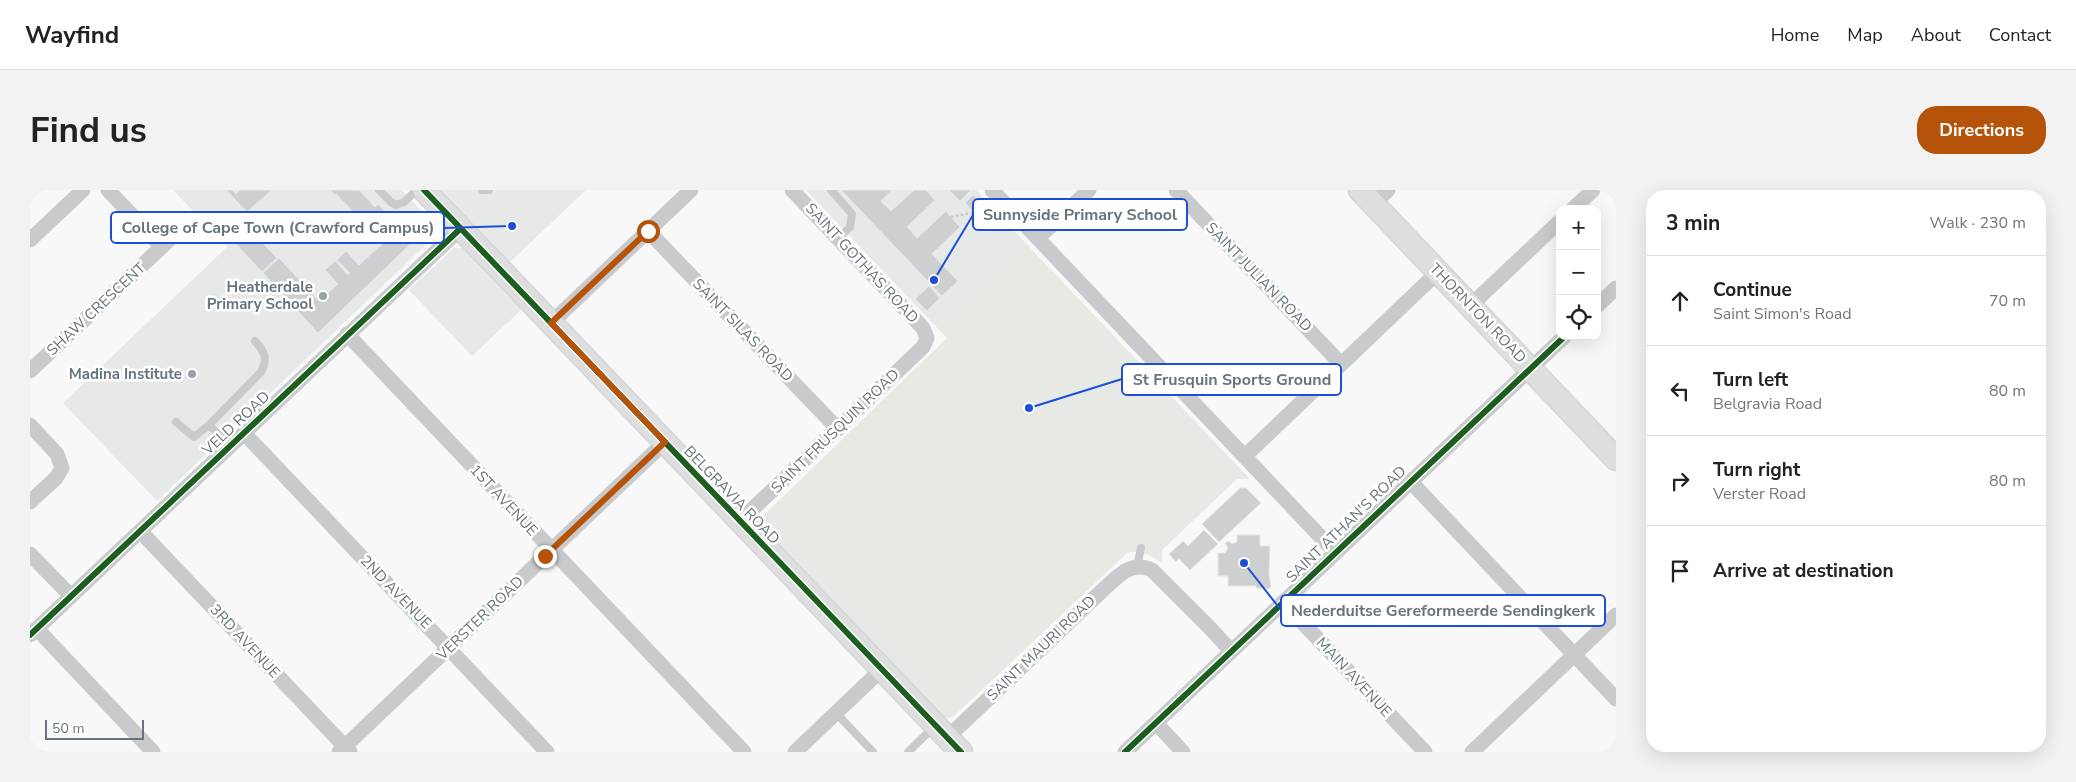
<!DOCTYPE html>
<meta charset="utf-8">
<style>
body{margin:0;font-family:"Nunito Sans",sans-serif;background:#f2f2f2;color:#222}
.controls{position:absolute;right:15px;top:15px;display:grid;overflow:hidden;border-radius:10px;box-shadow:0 5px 20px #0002}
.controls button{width:45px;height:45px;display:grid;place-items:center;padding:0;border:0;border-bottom:1px solid #e0e0e0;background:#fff;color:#222;font:25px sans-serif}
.scale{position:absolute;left:15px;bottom:12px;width:99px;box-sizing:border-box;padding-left:5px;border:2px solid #66747f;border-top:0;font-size:14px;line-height:18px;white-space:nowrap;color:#66747f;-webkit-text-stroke:4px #fff;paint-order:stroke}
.stop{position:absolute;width:15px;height:15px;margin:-11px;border:4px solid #b45309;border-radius:50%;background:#fff}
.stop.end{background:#b45309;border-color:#fff;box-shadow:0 1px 5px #0008}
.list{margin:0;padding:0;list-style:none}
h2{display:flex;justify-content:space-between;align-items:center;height:65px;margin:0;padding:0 20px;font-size:21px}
h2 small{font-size:16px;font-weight:400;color:#767676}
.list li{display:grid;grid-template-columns:32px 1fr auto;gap:15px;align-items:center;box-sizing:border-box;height:90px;padding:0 20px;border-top:1px solid #e0e0e0}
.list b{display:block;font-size:19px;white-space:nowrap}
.list p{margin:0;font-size:16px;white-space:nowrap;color:#767676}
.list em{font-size:16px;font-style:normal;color:#767676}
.icon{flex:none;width:28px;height:28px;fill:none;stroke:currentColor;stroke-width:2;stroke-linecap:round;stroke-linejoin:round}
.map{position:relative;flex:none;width:1586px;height:562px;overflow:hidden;border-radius:20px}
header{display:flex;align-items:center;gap:30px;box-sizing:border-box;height:70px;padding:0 25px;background:#fff;border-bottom:1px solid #e0e0e0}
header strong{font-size:24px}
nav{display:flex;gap:28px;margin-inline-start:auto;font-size:18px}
.intro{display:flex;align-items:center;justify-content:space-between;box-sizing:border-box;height:120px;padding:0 30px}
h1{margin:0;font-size:35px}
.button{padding:12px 22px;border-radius:20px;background:#b45309;color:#fff;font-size:18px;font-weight:700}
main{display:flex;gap:30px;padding:0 30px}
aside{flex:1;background:#fff;border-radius:20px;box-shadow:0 5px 20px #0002}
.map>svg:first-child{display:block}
.built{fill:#e7e8e8}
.green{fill:#e7e9e5}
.building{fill:#cdcfd0;stroke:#e8e8e8}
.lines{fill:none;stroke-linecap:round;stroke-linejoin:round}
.secondary-casing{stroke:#d4d5d6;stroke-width:25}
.path{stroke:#c7c8c9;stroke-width:2.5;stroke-dasharray:2.5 2.5;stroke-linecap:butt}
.lane{stroke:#c9cacb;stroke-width:8}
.street{stroke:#c9cacb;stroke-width:15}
.secondary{stroke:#dededf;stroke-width:22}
.cycleway-casing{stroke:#fff;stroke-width:9}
.cycleway{stroke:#1b5e20;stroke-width:6}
.route{stroke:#b45309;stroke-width:6}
.poi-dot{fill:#99a2a9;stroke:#fff;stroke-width:2}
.labels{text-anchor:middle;stroke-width:5;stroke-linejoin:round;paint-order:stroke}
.street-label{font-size:15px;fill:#66747f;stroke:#fff}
.poi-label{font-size:15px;font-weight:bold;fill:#66747f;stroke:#fff;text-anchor:end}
.leader{fill:none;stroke:#1d4ed8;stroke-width:2}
.callout-dot{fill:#1d4ed8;stroke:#fff;stroke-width:2}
.callout{fill:#fff;stroke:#1d4ed8;stroke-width:2}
.callout-label{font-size:16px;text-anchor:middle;font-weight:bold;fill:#66747f}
</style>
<header>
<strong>Wayfind</strong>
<nav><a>Home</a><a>Map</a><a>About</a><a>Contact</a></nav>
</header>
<div class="intro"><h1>Find us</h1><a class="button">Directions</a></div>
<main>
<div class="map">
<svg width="1586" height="562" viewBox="0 0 1586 562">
<rect width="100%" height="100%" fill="#f8f8f8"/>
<path class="built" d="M143,0H372L402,32V49L127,311L33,213L197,57Z
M412,0H556L480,72Z
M776,0H946L987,44V51L906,128H898Z
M424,58H432L491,120L442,166L379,100Z"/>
<path class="green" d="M987,44L1220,289H1207L1132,360V373C1120,365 1111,359 1097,363L923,527L914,528L733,337V326L917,148L898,128H906L987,51Z"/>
<path class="building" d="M196,0H202L206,4L210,0H242L217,22Z
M300,0H329L345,17L348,14L372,40L383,30L394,41L288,143L233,83L249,68L289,111L308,94L295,80L305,71L318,85L320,83L307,70L316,61L329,75L353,53L306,4L305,5Z
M811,0H862L851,11L861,21L884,0H896L905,10L877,37L887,48L916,21L921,27L930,37L902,64L928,91L912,106Z
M919,0H939L940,1L930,11Z
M943,5L951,12L942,21L935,13Z
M205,24L247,68L232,82L191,38Z
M899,96L910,108L897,121L885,109Z
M1210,298H1216L1231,313L1189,352L1172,334Z
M1174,340L1188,354L1160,380L1149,369L1146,372L1139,364L1153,351L1158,356Z
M1207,345H1230V356H1240L1239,384L1241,396L1239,399L1226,398V396H1198V386H1188V363H1195L1198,358L1195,353L1199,351L1202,354L1207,352Z"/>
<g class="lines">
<g class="secondary-casing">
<path id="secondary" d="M394,0L931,562
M1330,0L1586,269"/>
</g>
<path class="path" d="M921,27L955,20L965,31L968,28"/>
<path class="lane" d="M349,0L361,12L366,15L374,12L387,0
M452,0H459
M801,0L822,24L820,37L809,48
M146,232L164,247L179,235
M200,256L179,235L231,182C238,169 235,162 225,151
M1107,376L1111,358
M806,523L843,562
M878,562L904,537"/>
<path class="street" d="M78,0L132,57
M962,0L1305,362
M1146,0L1311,174
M1343,14L1358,0
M1543,19L1563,0
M618,41L808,239
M1008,48L1059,0
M0,50L53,0
M1440,116L1530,31
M1567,116L1586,98
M521,133L661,0
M317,144L714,562
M0,181L140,49
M0,235L27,264L32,278L26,288L0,312
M214,243L517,562
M1215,266L1408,82
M1380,291L1586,509
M710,331L893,157L897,148L893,138L762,0
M110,341L320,562
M0,364L41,406
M1253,412L1395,562
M7,439L123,562
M0,445L430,39
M1126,533L1153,562
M917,548L1076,397C1090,384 1102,371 1122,380L1180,438L1201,461
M309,562L635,252
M765,562L851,480
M1095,562L1535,146
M1442,562L1586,425"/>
<use href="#secondary" class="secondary"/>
<g class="cycleway-casing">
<path id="cycleway" d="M394,0L931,562
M0,445L430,39
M1095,562L1535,146"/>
</g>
<use href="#cycleway" class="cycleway"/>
</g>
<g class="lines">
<path class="route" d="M515,366L635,252L521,133L618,41"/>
</g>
<g class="poi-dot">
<circle cx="293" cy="106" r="5"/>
<circle cx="162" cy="184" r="5"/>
</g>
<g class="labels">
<g class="street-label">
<text transform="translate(832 73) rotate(47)" y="5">SAINT GOTHAS ROAD</text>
<text transform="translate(1229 87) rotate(46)" y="5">SAINT JULIAN ROAD</text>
<text transform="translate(66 119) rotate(-43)" y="5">SHAW CRESCENT</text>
<text transform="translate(1448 123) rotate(46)" y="5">THORNTON ROAD</text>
<text transform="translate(713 140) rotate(46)" y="5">SAINT SILAS ROAD</text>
<text transform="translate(206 233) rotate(-43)" y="5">VELD ROAD</text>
<text transform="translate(805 241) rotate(-44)" y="5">SAINT FRUSQUIN ROAD</text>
<text transform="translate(702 305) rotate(46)" y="5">BELGRAVIA ROAD</text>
<text transform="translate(474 310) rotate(47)" y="5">1ST AVENUE</text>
<text transform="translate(1316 334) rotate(-44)" y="5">SAINT ATHAN'S ROAD</text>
<text transform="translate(366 402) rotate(46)" y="5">2ND AVENUE</text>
<text transform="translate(450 428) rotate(-44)" y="5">VERSTER ROAD</text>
<text transform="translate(215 451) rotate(47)" y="5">3RD AVENUE</text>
<text transform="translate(1011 458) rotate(-44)" y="5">SAINT MAURI ROAD</text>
<text transform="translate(1324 487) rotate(47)" y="5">MAIN AVENUE</text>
</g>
<g class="poi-label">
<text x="283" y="102">Heatherdale<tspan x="283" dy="17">Primary School</tspan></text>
<text x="152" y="189">Madina Institute</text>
</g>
</g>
<path class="leader" d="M904 90L943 25M482 36L414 38M999 218L1092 189M1214 373L1251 420"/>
<g class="callout-dot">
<circle cx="904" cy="90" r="5"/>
<circle cx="482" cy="36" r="5"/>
<circle cx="999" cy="218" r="5"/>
<circle cx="1214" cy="373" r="5"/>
</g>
<g class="callout">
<rect x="943" y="9" width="214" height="31" rx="5"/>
<rect x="81" y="22" width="333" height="31" rx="5"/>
<rect x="1092" y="174" width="219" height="31" rx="5"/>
<rect x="1251" y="405" width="324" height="31" rx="5"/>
</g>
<g class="callout-label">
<text x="1050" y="30">Sunnyside Primary School</text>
<text x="248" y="43">College of Cape Town (Crawford Campus)</text>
<text x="1202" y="195">St Frusquin Sports Ground</text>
<text x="1413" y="426">Nederduitse Gereformeerde Sendingkerk</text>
</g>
</svg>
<div class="controls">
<button>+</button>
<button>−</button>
<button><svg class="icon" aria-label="locate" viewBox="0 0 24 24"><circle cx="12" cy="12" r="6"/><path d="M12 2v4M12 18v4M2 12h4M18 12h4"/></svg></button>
</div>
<div class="scale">50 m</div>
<div class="stop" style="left:618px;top:41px"></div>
<div class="stop end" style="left:515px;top:366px"></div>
</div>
<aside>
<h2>3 min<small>Walk · 230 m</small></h2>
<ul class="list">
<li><svg class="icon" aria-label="ahead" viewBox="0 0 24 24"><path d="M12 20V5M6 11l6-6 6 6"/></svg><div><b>Continue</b><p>Saint Simon's Road</p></div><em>70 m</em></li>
<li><svg class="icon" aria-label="left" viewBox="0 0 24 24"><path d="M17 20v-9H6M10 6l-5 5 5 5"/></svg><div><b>Turn left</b><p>Belgravia Road</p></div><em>80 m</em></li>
<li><svg class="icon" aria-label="right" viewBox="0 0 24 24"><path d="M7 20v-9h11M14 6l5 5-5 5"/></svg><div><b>Turn right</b><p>Verster Road</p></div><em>80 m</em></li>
<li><svg class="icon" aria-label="arrive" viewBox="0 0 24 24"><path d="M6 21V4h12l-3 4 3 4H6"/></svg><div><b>Arrive at destination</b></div></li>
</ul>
</aside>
</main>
